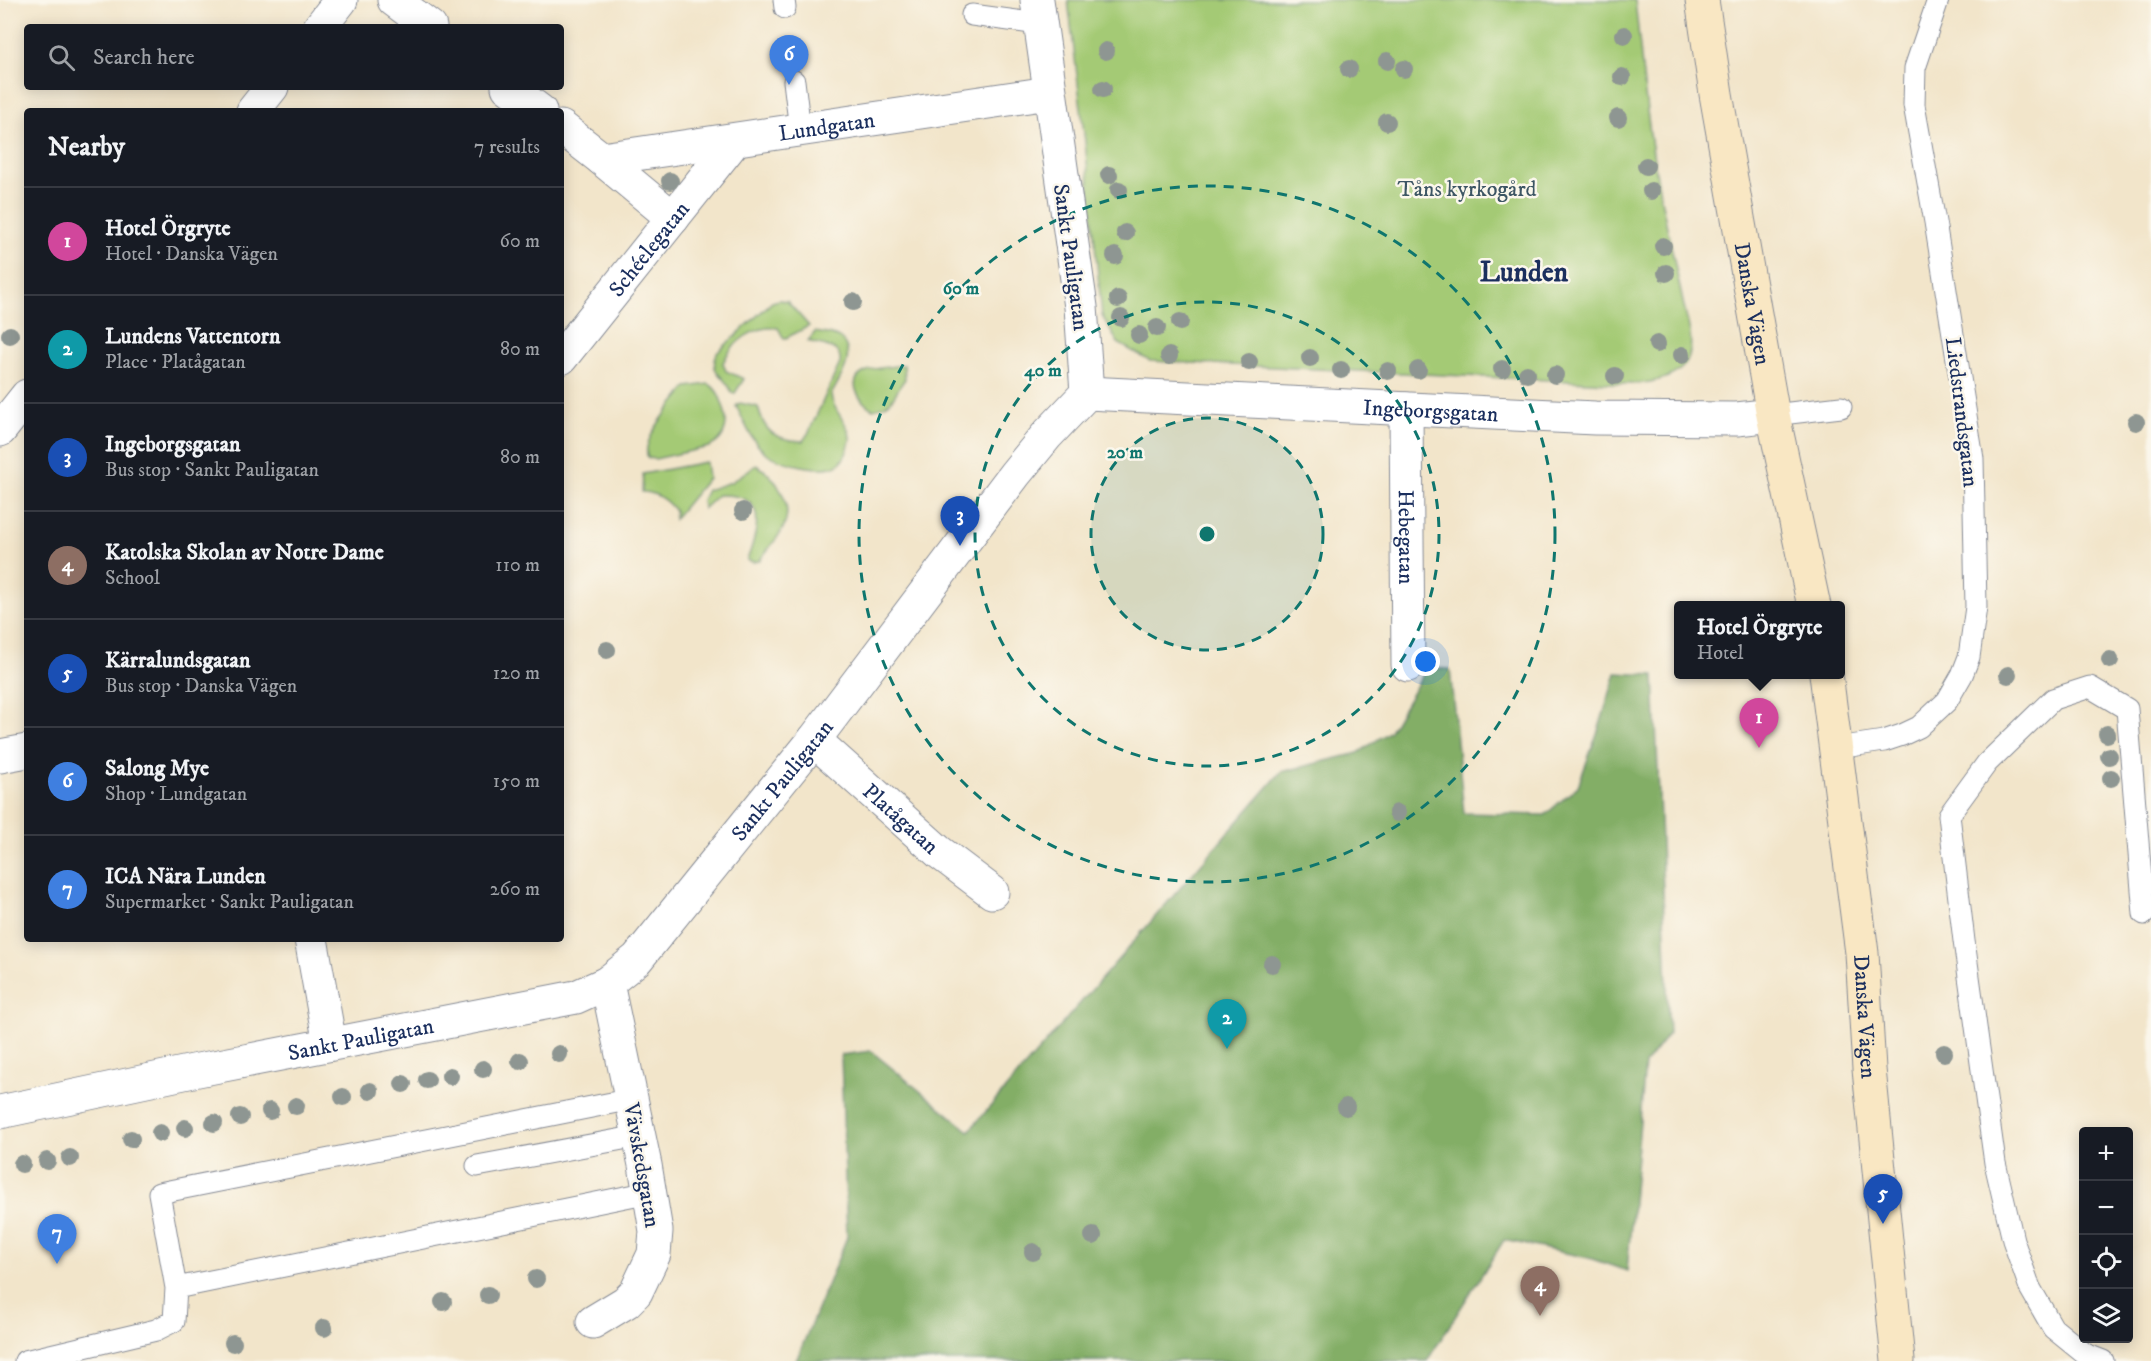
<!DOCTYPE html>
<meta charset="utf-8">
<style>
body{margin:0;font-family:"IM FELL DW Pica",serif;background:#242831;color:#f1f3f6}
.controls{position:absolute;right:18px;bottom:18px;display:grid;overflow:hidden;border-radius:6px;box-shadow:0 3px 15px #0003}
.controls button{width:54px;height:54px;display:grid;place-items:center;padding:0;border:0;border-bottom:2px solid #363941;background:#171b24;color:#f1f3f6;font:30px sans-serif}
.you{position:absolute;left:1426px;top:662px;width:21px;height:21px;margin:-15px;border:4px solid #fff;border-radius:50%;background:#1a73e8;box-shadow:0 0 0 9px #1a73e833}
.badge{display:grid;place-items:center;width:39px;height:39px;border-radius:50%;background:#0f766e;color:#fff;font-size:20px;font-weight:700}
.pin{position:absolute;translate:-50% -50px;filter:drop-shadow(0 2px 3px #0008)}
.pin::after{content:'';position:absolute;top:32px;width:21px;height:18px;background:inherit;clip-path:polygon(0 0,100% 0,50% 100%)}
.popup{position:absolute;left:1674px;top:601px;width:171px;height:78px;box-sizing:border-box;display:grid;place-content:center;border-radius:6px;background:#171b24;filter:drop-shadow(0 2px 4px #0005);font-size:20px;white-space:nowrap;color:#9ea1a6}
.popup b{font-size:22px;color:#f1f3f6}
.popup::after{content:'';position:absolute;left:50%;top:100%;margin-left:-12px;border:12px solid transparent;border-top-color:#171b24}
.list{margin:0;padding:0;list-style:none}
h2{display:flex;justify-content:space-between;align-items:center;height:78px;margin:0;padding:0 24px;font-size:26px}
h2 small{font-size:20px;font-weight:400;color:#9ea1a6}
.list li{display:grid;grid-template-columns:39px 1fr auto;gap:18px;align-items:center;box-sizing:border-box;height:108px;padding:0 24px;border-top:2px solid #363941}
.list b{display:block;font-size:22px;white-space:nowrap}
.list p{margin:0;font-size:20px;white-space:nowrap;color:#9ea1a6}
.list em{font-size:20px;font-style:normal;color:#9ea1a6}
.icon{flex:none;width:33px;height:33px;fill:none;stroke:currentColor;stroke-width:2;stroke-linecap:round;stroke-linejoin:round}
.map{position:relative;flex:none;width:2151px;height:1361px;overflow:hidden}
.search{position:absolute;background:#171b24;box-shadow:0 3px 15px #0003;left:24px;top:24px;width:540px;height:66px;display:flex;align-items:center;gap:15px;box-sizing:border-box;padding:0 21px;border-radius:6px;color:#9ea1a6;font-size:22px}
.panel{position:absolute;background:#171b24;box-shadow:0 3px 15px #0003;left:24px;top:108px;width:540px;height:834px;border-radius:6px}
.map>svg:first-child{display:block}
.green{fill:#a4ca75;stroke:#607c6a;stroke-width:1.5}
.forest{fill:#83ae66;stroke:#4f6e62;stroke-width:1.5}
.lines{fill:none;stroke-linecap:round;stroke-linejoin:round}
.lane-casing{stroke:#868a94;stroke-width:23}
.street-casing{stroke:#868a94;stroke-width:35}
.secondary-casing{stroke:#868a94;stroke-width:35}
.lane{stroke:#fff;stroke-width:21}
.street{stroke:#fff;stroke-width:33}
.secondary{stroke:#f9e7c3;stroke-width:33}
.tree{fill:#8e9692}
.ring{fill:none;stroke:#0f766e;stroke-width:3;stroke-dasharray:10 8}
.labels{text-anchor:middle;stroke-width:5;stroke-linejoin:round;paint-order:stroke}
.street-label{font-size:22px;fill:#1b2f5e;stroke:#fbf7ec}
.park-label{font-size:22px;fill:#3d5664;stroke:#fbf7ec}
.district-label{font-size:28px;font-weight:bold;fill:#1b2f5e;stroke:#fbf7ec}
.centre{fill:#0f766e;stroke:#fbf7ec;stroke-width:3}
.ring-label{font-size:18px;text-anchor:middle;font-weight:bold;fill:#0f766e;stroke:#fbf7ec;stroke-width:5;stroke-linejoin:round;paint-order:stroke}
</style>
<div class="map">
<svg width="2151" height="1361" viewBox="0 0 2151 1361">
<rect width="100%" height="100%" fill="#fbf7ec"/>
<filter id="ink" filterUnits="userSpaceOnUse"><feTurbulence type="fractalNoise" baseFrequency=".0167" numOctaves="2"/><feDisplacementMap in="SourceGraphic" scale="12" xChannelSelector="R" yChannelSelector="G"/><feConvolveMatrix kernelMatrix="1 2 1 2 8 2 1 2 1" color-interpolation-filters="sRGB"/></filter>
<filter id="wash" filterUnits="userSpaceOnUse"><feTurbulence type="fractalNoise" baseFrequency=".008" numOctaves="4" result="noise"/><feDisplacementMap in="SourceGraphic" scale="24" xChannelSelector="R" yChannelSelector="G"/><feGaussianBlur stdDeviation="1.35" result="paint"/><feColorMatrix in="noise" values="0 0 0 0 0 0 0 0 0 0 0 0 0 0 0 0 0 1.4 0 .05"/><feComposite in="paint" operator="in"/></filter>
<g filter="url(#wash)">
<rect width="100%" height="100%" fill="#f2e5ca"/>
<path class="green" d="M1068,0H1635C1642,67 1648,134 1661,199C1668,233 1676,268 1683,302C1686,317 1693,336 1690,351C1686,378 1653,383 1631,384L1150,361L1118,343L1102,316L1085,142Z
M779,300L787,301L809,326L784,339L778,328C754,325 732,342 723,363L726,371L744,379L735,393H732C725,374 708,374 717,353L772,302Z
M815,332C822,333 833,334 839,338C859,352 839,380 831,395C833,412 849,423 850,437C850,445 845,461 837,465C821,473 780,463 766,453C751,442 745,422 736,406L740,403L758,407C764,433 776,440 803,441L809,432L840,363C842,345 821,346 808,341Z
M904,365L905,379C892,395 896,405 873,409C860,403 845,381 865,372C874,367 893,367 904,365Z
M709,384C717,389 719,395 722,403C729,421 728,439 709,447L655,459L648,458C639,439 676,402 687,387Z
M706,462L708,478L674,519L675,511C667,500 655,492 642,492L643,474Z
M756,465C776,476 796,506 782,530C776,541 766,551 759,561L753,562L747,560C760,526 768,493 718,495L703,509L702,500L707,490L731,482Z"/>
<path class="forest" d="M1427,668L1450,669L1464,813L1545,815L1578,786L1599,728L1616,673L1654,675L1669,1033L1645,1064L1627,1271L1589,1258L1504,1240L1427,1361H796L847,1237L841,1055L871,1051L969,1131L1281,772L1358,753L1390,731Z"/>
</g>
<g filter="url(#ink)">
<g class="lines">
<g class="lane-casing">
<path id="lane" d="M784,0L785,8
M972,15L1039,24
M794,81L800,130
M1773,415L1841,407
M1837,748L1884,741L1902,735L1919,727L1947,701L1962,675L1969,657L1976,607L1973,459L1935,222L1914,105L1915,68L1938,0
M632,1099L159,1193L176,1288L650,1192
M477,1166L639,1136
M25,1361L156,1330L174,1321L176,1288
M2103,1361L2085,1354L2053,1328L2030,1288L2013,1240L1995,1163L1964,941L1949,815L1987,763L2053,699L2090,687L2127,709L2144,914"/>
</g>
<g class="street-casing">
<g id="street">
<path d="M394,0L430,27"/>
<path d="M320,27L341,0"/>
<path d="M508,87L540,111"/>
<path d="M253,111L272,87"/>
<path id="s1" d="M561,127L602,159L1049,93"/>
<path d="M602,159L673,218"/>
<path id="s2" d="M561,358L735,140"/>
<path id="s3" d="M1087,393L1595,418L1737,419L1773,415"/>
<path id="s4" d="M1406,409L1408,665"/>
<path d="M0,430L27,396"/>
<path id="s5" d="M814,740L939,852L992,892"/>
<path d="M0,756L27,751"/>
<path d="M311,939L330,1044"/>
<path id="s6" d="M0,1112L198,1070L576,997L607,983L637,959L814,740L1015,474L1047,435L1087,393L1081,307L1037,0"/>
<path d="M593,1322L626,1302L636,1292L654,1254L656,1231L645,1165L607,983"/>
</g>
</g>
<g class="secondary-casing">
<g id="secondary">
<path id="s7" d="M1702,0L1716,94L1773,415L1814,606"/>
<path id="s8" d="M1826,674L1862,953L1869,1069L1898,1361"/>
</g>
</g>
<use href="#lane" class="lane"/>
<use href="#street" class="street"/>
<use href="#secondary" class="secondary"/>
</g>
<g class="tree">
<circle cx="1624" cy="35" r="9"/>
<circle cx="1106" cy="51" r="9"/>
<circle cx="1387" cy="61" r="9"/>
<circle cx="1349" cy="69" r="9"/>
<circle cx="1404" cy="69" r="9"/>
<circle cx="1622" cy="77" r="9"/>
<circle cx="1103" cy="89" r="9"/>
<circle cx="1618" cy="118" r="9"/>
<circle cx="1387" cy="122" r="9"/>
<circle cx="1646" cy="166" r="9"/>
<circle cx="1109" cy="175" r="9"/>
<circle cx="670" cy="181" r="9"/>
<circle cx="1119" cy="190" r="9"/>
<circle cx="1651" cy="191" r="9"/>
<circle cx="1125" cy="233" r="9"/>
<circle cx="1663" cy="246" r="9"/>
<circle cx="1115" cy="256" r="9"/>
<circle cx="1666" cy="273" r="9"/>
<circle cx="1118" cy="299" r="9"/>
<circle cx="853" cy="302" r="9"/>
<circle cx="1121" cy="318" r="9"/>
<circle cx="1180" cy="322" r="9"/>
<circle cx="1157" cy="328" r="9"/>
<circle cx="10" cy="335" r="9"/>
<circle cx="1139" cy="335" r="9"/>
<circle cx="1657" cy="344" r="9"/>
<circle cx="1682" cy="355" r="9"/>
<circle cx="1169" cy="356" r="9"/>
<circle cx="1310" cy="358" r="9"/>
<circle cx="1249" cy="362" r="9"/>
<circle cx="1502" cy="369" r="9"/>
<circle cx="1341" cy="370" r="9"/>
<circle cx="1418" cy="370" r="9"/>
<circle cx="1388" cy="371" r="9"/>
<circle cx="1527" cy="374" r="9"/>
<circle cx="1555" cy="375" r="9"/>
<circle cx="1615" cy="376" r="9"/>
<circle cx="2136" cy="422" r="9"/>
<circle cx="743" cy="511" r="9"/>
<circle cx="607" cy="650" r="9"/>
<circle cx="2110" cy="660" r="9"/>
<circle cx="2008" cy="675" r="9"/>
<circle cx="2107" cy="734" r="9"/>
<circle cx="2109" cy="756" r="9"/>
<circle cx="2111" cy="778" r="9"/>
<circle cx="1397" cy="813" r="9"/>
<circle cx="1272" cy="964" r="9"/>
<circle cx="1944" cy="1053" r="9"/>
<circle cx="559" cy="1054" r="9"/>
<circle cx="520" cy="1061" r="9"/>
<circle cx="483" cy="1069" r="9"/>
<circle cx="450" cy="1076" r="9"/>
<circle cx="427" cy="1080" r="9"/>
<circle cx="403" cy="1084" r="9"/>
<circle cx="370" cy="1091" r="9"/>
<circle cx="343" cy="1097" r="9"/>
<circle cx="296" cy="1106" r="9"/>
<circle cx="1346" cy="1107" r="9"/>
<circle cx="270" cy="1111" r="9"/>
<circle cx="240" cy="1117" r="9"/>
<circle cx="214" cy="1123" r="9"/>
<circle cx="185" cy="1128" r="9"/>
<circle cx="160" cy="1133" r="9"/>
<circle cx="131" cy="1139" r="9"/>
<circle cx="70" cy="1158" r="9"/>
<circle cx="47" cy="1161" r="9"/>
<circle cx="22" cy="1164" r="9"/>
<circle cx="1093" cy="1236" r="9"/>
<circle cx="1033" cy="1252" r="9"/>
<circle cx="536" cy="1279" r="9"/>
<circle cx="488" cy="1295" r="9"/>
<circle cx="443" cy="1302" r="9"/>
<circle cx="324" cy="1328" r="9"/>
<circle cx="233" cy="1343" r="9"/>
</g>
</g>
<circle cx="1207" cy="534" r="116" fill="#0f766e" fill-opacity=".12"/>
<g class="ring">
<circle cx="1207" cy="534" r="116"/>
<circle cx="1207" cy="534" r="232"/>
<circle cx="1207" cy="534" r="348"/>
</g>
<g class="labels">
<g class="street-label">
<text dy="8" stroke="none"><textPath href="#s1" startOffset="279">Lundgatan</textPath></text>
<text dy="8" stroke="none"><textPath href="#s2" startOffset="140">Schéelegatan</textPath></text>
<text transform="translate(1072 257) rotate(82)" y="8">Sankt Pauligatan</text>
<text dy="8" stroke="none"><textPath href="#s7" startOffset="308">Danska Vägen</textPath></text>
<text dy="8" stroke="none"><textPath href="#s3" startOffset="344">Ingeborgsgatan</textPath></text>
<text transform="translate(1963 412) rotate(83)" y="8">Liedstrandsgatan</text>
<text dy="8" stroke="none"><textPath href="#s4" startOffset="128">Hebegatan</textPath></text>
<text dy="8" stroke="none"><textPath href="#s6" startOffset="890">Sankt Pauligatan</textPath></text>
<text dy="8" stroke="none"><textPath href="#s5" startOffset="117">Platågatan</textPath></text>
<text dy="8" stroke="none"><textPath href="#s8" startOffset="345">Danska Vägen</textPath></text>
<text dy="8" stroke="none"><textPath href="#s6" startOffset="368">Sankt Pauligatan</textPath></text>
<text transform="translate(643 1165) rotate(80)" y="8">Vävskedsgatan</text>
</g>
<g class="park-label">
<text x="1467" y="196">Tåns kyrkogård</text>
</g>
<g class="district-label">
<text x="1524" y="281">Lunden</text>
</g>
</g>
<circle cx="1207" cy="534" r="9" class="centre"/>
<g class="ring-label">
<text x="961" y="294">60 m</text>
<text x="1043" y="376">40 m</text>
<text x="1125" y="458">20 m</text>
</g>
</svg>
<div class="controls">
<button>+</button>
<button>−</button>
<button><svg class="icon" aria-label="locate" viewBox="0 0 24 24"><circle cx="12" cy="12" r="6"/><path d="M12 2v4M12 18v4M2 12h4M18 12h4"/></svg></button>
<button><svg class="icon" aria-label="layers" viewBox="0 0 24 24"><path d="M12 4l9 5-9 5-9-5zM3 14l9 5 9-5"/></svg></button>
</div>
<div class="you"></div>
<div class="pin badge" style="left:1759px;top:748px;background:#d1479c">1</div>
<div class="popup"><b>Hotel Örgryte</b>Hotel</div>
<div class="pin badge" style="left:1227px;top:1049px;background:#0f9aa8">2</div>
<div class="pin badge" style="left:960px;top:546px;background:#1a4fb4">3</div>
<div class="pin badge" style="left:1540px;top:1316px;background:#8d6e63">4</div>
<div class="pin badge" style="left:1883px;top:1224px;background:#1a4fb4">5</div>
<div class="pin badge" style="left:789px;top:85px;background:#3f7fe0">6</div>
<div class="pin badge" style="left:57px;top:1264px;background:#3f7fe0">7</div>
<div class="search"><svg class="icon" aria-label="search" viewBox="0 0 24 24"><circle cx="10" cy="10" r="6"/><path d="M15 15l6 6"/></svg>Search here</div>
<section class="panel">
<h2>Nearby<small>7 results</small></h2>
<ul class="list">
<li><span class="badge" style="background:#d1479c">1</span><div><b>Hotel Örgryte</b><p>Hotel · Danska Vägen</p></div><em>60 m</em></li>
<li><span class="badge" style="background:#0f9aa8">2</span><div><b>Lundens Vattentorn</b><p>Place · Platågatan</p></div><em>80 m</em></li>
<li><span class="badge" style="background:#1a4fb4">3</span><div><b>Ingeborgsgatan</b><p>Bus stop · Sankt Pauligatan</p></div><em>80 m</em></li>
<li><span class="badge" style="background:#8d6e63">4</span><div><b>Katolska Skolan av Notre Dame</b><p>School</p></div><em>110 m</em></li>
<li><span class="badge" style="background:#1a4fb4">5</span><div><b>Kärralundsgatan</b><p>Bus stop · Danska Vägen</p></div><em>120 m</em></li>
<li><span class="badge" style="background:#3f7fe0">6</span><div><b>Salong Mye</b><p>Shop · Lundgatan</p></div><em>150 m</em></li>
<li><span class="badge" style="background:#3f7fe0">7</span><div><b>ICA Nära Lunden</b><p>Supermarket · Sankt Pauligatan</p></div><em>260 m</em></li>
</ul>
</section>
</div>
